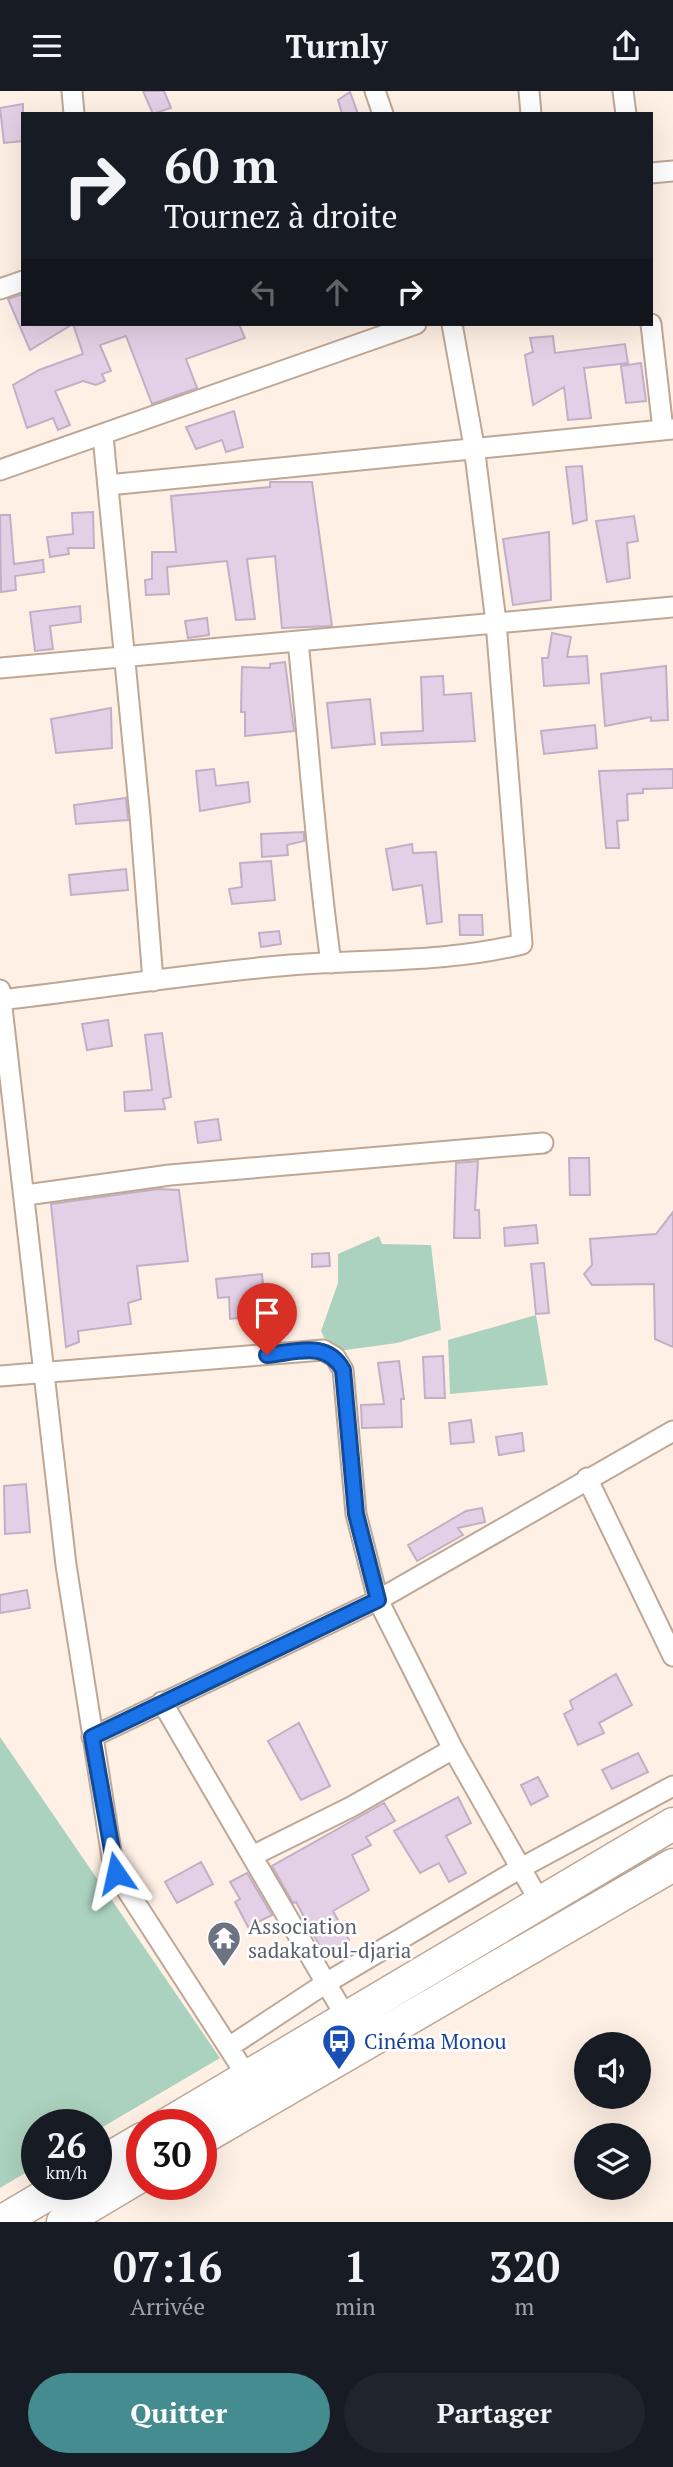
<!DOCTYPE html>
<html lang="fr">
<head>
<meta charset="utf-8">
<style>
	body { margin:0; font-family:"PT Serif",serif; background:#20242c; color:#f1f3f6; height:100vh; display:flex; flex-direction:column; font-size:26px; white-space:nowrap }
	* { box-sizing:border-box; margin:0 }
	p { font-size:23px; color:#9ea1a6 }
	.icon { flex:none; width:38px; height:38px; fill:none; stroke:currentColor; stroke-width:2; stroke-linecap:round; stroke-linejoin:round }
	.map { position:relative; height:2131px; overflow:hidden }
	.side { display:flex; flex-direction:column; background:#171b24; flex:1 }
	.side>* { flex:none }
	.banner { position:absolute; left:21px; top:21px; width:632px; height:214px; border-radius:0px; box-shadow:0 7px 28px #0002; background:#171b24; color:#f1f3f6; overflow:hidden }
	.tools { position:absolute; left:574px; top:1941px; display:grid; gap:14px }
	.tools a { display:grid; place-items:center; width:77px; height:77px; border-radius:50%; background:#171b24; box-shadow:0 7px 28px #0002; font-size:35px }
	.speed { position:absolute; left:21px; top:2018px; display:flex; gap:14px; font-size:35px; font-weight:700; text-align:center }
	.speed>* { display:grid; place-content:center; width:91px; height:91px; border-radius:50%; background:#171b24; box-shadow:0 7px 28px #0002; line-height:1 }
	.speed small { font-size:18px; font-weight:400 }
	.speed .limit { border:10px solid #d22; background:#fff; color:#111 }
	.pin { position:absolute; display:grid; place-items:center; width:60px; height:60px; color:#fff; margin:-72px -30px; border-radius:50% 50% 50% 0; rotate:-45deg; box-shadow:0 0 7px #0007 }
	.pin .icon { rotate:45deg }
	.me { position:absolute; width:77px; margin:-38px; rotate:349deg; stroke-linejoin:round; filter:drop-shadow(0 0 5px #0008) }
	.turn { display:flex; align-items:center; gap:24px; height:147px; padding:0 28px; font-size:32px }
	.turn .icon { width:91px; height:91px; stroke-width:2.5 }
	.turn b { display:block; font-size:49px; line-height:60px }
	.lanes { display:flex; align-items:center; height:66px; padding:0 28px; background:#0003; justify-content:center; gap:35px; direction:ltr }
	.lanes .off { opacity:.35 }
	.eta { display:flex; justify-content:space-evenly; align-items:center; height:119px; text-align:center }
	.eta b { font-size:42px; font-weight:800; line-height:49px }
	.cta { display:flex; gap:14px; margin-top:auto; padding:14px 28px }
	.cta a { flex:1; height:80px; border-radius:42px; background:#448c90; color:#fff; font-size:28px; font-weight:800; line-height:80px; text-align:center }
	.cta a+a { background:#20242c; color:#f1f3f6 }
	header { display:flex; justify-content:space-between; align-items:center; height:91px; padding:0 28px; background:#171b24; font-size:32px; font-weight:800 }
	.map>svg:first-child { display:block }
	.green { fill:#abd2be }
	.building { fill:#e4d0e6; stroke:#c3afc5; stroke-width:2 }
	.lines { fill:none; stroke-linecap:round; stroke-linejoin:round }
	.minor-casing { stroke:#bea795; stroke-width:23 }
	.trunk-casing { stroke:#bea795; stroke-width:35 }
	.minor { stroke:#fff; stroke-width:19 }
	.trunk { stroke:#fff; stroke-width:32 }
	.route-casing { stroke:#114b97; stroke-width:18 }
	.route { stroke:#1a73e8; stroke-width:12 }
	.labels { text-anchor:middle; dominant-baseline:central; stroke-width:5; stroke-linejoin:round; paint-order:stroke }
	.worship-label { font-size:21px; fill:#5b616d; stroke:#fff; text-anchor:start }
	.transit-label { font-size:21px; fill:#164399; stroke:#fff; text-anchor:start }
</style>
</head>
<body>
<header><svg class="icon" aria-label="menu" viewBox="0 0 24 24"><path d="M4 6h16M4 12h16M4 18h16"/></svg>Turnly<svg class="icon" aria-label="share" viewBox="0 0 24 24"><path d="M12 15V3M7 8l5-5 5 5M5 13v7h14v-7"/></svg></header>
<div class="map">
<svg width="673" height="2131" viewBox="0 0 673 2131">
	<rect width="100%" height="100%" fill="#fff0e5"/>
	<path class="green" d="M 379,1145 L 382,1153 L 431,1154 L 441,1239 L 397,1252 L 331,1261 L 321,1240 L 338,1192 L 338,1163 Z
		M 536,1224 L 548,1294 L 450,1303 L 448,1249 Z
		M 0,1646 L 220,1967 L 96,2040 L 96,2034 L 37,2034 L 37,2075 L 0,2097 Z"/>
	<path class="building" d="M 143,0 L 164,0 L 171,17 L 153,23 Z
		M 350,1 L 358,23 L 342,23 L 338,9 Z
		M 23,13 L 23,50 L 4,52 L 0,17 Z
		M 23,203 L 23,233 L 239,233 L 245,247 L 186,268 L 197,297 L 152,313 L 126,245 L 100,254 L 111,280 L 102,283 L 105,290 L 96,294 L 83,290 L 55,300 L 70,334 L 58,339 L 53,327 L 27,337 L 13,294 L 39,279 L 83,263 L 73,233 L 30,259 L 8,208 Z
		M 553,245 L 555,262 L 625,253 L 628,272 L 584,277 L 591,327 L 568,329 L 564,296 L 533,314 L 525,264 L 533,261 L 530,247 Z
		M 641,272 L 646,310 L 626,312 L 621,275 Z
		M 234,320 L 243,356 L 226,361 L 222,349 L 196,358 L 186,336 Z
		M 582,375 L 587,429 L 573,433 L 566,376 Z
		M 270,391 L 312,391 L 332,535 L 282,537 L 275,465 L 247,468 L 255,528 L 236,529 L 227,470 L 167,476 L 169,503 L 146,504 L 145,489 L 152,488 L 152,461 L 176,461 L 171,405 L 270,396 Z
		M 93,421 L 94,457 L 68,457 L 69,463 L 50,466 L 47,446 L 73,443 L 72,422 Z
		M 0,424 L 10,424 L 14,473 L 43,469 L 44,481 L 15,485 L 16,499 L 1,501 Z
		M 634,425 L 638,450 L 627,452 L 630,487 L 607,491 L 596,430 Z
		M 549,441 L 551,509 L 513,514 L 503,448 Z
		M 80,515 L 81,531 L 50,535 L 53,558 L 35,560 L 30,521 Z
		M 207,527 L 209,544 L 188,547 L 185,530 Z
		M 552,542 L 571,546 L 567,566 L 587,565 L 589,592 L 544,595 L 542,567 L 548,567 Z
		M 285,571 L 294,640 L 245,645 L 245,621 L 241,621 L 242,576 L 270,577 L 270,573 Z
		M 666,575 L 668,629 L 651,630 L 651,626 L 605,635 L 601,583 Z
		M 443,585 L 444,604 L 471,602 L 475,650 L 382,654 L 381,642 L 423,640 L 421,586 Z
		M 370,608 L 375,653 L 332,657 L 327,612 Z
		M 111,617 L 112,657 L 56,662 L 51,628 Z
		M 595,634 L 597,657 L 544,663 L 541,640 Z
		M 214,678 L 216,695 L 248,691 L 250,711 L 200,720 L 196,680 Z
		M 673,678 L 673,697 L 643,698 L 643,702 L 627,703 L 628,729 L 617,730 L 619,757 L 606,757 L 599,680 Z
		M 126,707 L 128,729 L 76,733 L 74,714 Z
		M 304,741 L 304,750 L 287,754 L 288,764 L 262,766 L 261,743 Z
		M 412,753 L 413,762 L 436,761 L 442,831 L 427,833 L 422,794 L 393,799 L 386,758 Z
		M 271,770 L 275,809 L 232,813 L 229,798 L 242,796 L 240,772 Z
		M 126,778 L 128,799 L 71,804 L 69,784 Z
		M 459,824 L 482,824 L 483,844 L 460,844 Z
		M 279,840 L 281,853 L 261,856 L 259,842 Z
		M 108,929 L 112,955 L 87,959 L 82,933 Z
		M 162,942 L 171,1006 L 163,1008 L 165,1018 L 125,1020 L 124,1001 L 152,999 L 145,944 Z
		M 218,1028 L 221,1049 L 198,1052 L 195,1031 Z
		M 569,1067 L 589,1067 L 590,1104 L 570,1104 Z
		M 478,1070 L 475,1119 L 479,1119 L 480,1147 L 454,1147 L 456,1072 Z
		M 158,1098 L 179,1099 L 188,1170 L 137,1175 L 141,1208 L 128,1212 L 131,1233 L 78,1240 L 79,1251 L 66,1256 L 51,1113 Z
		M 673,1121 L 673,1256 L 655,1248 L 654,1193 L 592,1194 L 584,1183 L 592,1174 L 590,1148 L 656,1143 Z
		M 536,1134 L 538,1152 L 505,1155 L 504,1137 Z
		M 329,1162 L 330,1175 L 312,1176 L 312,1163 Z
		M 544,1172 L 549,1222 L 536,1223 L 531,1173 Z
		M 262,1183 L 266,1224 L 230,1228 L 229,1206 L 218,1207 L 216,1188 Z
		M 443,1265 L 445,1307 L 425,1307 L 423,1266 Z
		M 399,1270 L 404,1308 L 401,1308 L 402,1336 L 362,1337 L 361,1314 L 384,1313 L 378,1272 Z
		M 471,1329 L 474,1351 L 451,1353 L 449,1332 Z
		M 522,1342 L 524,1360 L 499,1364 L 496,1346 Z
		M 26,1393 L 30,1441 L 5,1443 L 4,1395 Z
		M 482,1417 L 485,1431 L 458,1437 L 463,1444 L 417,1470 L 408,1454 L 466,1420 Z
		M 27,1499 L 30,1517 L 0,1522 L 0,1504 Z
		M 616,1583 L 632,1614 L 599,1632 L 604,1642 L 578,1654 L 564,1623 L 573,1618 L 570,1610 Z
		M 299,1632 L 330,1695 L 301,1709 L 268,1650 Z
		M 638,1662 L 648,1681 L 612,1698 L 602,1679 Z
		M 538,1686 L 548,1705 L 531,1714 L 521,1694 Z
		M 458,1706 L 471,1732 L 446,1745 L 466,1782 L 449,1791 L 439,1772 L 420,1782 L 394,1740 Z
		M 384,1712 L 395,1730 L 366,1746 L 371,1754 L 352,1764 L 369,1799 L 333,1820 L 349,1849 L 324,1863 L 296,1811 L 293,1812 L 272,1775 Z
		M 201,1771 L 213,1793 L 177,1812 L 165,1791 Z
		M 247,1782 L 272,1824 L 248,1836 L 235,1811 L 240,1808 L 230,1791 Z"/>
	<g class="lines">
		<g class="minor-casing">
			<path id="minor" d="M 72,0 L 74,23
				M 375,0 L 383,23
				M 529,0 L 531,23
				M 623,0 L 626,23
				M 651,82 L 673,80
				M 0,198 L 23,190
				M 651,233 L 663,339
				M 103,345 L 140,725 L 153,890
				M 0,379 L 416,233
				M 108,394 L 673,338
				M 298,550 C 309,657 316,765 331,872
				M 0,577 L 673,516
				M 0,899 L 66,1474 L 113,1773 L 116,1782 L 247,1985
				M 0,909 C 96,898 193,882 290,874 C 367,868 446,872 522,853 L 496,531 L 474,355 L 452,233
				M 26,1104 L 170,1084 L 543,1052
				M 0,1285 L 323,1259 L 335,1266 L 343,1279 L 356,1423 L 378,1509 L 453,1658 L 540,1811
				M 587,1387 L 673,1565
				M 162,1611 L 326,1892 L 229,1956
				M 92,1646 L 378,1509 L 673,1340
				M 252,1765 L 351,1716 L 453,1658
				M 346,1926 L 326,1892 L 519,1778 L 673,1695"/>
		</g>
		<g class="trunk-casing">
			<path id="trunk" d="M 166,2034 L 673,1733
				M 201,2048 L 673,1774
				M 96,2075 L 142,2048
				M 1,2131 L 65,2093
				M 63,2131 L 142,2084"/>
		</g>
		<use href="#minor" class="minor"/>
		<use href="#trunk" class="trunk"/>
	</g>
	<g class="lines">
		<g class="route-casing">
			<path id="route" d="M 116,1782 L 92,1646 L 378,1509 L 356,1423 L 343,1279 C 327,1249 297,1261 267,1264"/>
		</g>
		<use href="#route" class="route"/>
	</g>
	<defs>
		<g id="temple-pin" transform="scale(1.75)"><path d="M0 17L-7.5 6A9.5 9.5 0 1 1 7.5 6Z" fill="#6b7280" stroke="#fff"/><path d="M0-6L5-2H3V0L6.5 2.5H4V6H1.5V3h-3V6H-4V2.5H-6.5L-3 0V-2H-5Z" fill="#fff"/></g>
		<g id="bus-pin" transform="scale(1.75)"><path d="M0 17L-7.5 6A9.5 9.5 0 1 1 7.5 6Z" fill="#1a4fb4" stroke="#fff"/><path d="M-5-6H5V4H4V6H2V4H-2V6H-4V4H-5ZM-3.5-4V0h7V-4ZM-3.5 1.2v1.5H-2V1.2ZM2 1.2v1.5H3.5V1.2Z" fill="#fff"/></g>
	</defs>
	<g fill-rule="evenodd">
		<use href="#temple-pin" x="224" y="1847"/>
		<use href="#bus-pin" x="339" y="1950"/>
	</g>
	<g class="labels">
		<g class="worship-label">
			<text x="248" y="1835">Association<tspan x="248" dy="24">sadakatoul-djaria</tspan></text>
		</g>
		<g class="transit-label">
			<text x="364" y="1950">Cinéma Monou</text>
		</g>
	</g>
</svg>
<div class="tools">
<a><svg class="icon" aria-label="sound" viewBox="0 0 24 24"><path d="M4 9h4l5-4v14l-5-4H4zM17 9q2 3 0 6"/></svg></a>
<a><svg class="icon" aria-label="layers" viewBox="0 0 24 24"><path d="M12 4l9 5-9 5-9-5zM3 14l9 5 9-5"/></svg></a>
</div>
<div class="speed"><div>26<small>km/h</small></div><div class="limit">30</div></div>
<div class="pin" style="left:267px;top:1264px;background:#d93025"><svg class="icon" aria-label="arrive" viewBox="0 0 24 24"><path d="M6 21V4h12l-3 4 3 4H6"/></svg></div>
<svg class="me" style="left:116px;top:1782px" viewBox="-20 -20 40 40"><path d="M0-17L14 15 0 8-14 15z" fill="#1a73e8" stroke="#fff" stroke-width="4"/></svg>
<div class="banner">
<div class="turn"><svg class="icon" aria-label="right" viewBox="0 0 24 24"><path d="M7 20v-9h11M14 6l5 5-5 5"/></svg><div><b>60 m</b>Tournez à droite</div></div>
<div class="lanes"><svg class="icon off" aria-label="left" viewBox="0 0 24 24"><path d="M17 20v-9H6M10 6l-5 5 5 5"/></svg><svg class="icon off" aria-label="ahead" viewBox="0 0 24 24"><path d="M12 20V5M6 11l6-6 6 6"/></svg><svg class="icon" aria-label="right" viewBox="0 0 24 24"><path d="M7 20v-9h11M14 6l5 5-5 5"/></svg></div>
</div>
</div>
<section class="side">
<div class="eta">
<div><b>07:16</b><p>Arrivée</p></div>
<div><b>1</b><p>min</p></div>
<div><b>320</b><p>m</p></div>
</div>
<div class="cta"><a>Quitter</a><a>Partager</a></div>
</section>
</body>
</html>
